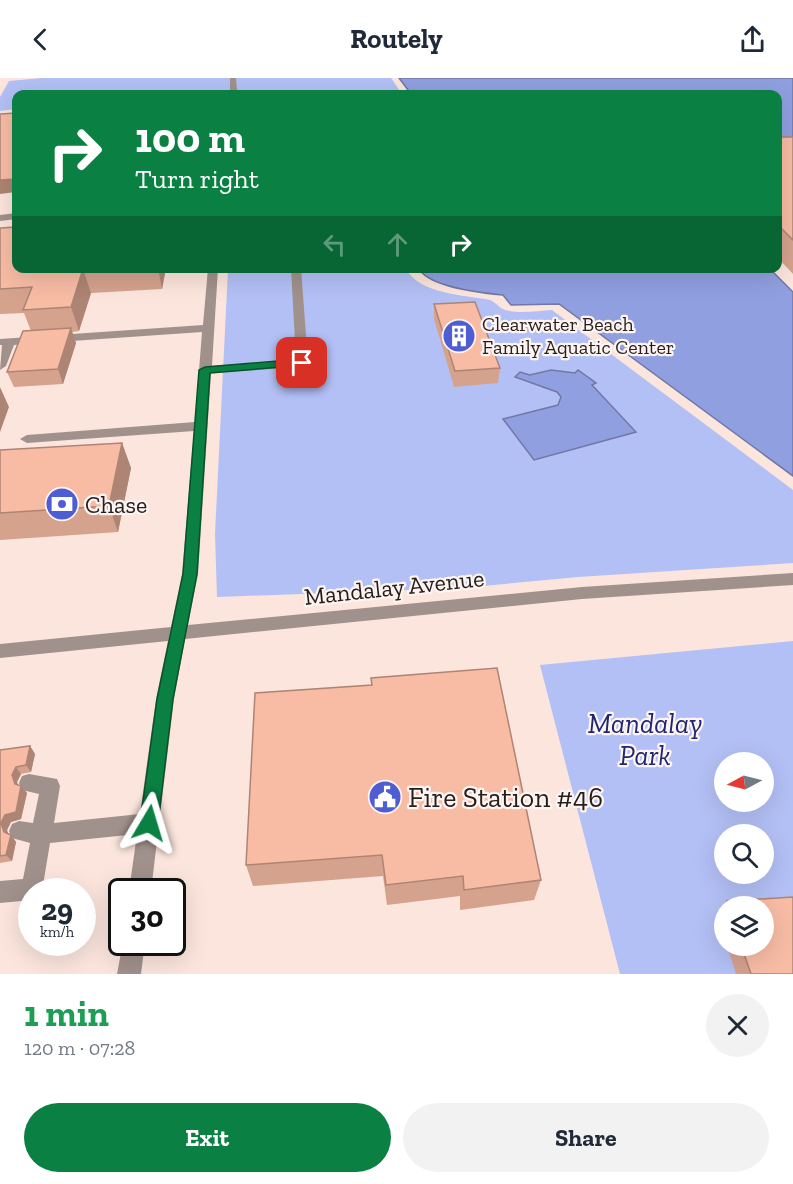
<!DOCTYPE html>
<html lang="en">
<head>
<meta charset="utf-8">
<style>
	body { margin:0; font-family:"Zilla Slab",serif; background:#f2f2f3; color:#1f2937; height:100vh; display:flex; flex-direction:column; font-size:22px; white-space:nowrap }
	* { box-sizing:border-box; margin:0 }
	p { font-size:20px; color:#747a83 }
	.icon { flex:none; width:33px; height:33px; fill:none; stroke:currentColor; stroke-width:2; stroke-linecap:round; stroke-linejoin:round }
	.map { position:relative; height:896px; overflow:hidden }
	.side { display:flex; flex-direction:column; background:#fff; flex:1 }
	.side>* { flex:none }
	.banner { position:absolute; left:12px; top:12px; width:770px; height:183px; border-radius:12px; box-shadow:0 6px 24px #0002; background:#0b8043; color:#fff; overflow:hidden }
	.needle { width:39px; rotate:263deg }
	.fabs { position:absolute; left:714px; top:674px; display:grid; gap:12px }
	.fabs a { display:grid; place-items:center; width:60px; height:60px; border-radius:50%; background:#fff; box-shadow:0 6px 24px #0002; font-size:30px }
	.speed { position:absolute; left:18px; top:800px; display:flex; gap:12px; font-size:30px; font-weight:700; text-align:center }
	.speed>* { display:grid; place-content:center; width:78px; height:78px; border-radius:50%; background:#fff; box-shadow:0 6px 24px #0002; line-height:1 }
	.speed small { font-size:15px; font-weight:400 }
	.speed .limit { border:3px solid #111; border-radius:9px; background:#fff; color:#111 }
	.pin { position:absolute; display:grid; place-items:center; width:51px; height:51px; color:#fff; margin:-26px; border-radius:12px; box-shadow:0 3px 9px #0006 }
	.me { position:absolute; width:66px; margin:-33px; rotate:7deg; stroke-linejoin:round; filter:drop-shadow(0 0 4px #0008) }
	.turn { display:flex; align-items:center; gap:21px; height:126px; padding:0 24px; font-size:27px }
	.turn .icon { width:78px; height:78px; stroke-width:2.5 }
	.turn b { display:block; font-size:42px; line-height:51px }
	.lanes { display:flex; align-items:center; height:57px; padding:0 24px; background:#0003; justify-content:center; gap:30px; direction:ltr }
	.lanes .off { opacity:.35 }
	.round { display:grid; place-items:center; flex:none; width:63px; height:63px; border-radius:32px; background:#f2f2f3 }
	.summary { display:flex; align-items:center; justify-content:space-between; height:102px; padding:0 24px }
	h1 { font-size:36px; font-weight:700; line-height:45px; color:#1e9e55 }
	.cta { display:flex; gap:12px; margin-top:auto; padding:12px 24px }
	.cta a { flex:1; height:69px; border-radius:36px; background:#0b8043; color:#fff; font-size:24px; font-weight:700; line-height:69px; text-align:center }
	.cta a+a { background:#f2f2f3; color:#1f2937 }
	header { display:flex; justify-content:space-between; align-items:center; height:78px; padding:0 24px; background:#fff; font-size:27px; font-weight:700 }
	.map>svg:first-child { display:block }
	.green { fill:#b3c0f5; fill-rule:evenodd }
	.water { fill:#909fe0; stroke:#7178a4; stroke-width:1.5 }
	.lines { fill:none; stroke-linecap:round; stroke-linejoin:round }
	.minor { fill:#a1918c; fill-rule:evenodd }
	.wall { fill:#d5a28e }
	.shaded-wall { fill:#ae8474 }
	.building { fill:#f8bca5; stroke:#ae8474; stroke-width:1.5 }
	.route { fill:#0b8043; stroke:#07532c; stroke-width:1.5 }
	.labels { text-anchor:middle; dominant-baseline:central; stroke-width:4.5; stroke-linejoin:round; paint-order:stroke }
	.far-poi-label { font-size:20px; fill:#291d18; stroke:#fdf5f3; text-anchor:start }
	.poi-label { font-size:24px; fill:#291d18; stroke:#fdf5f3; text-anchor:start }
	.street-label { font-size:24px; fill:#291d18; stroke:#fdf5f3 }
	.near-park-label { font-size:28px; font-style:italic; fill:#202670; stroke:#fdf5f3 }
	.near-poi-label { font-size:28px; fill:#291d18; stroke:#fdf5f3; text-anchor:start }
</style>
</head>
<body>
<header><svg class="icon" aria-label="back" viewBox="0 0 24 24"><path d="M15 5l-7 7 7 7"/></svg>Routely<svg class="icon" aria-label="share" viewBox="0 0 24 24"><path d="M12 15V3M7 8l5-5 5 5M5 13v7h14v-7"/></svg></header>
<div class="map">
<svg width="793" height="896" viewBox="0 0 793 896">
	<rect width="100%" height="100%" fill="#fbe5dd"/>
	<path class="green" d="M 42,0 L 391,0 L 402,16 L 226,16 L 225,12 L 177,16 L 16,16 L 16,31 L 0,33 L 0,19 L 9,3 Z
		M 228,191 L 406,191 C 420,216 464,217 490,222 C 496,224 499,230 505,232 C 519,236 538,233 552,232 L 793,412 L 793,485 L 578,499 L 461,510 L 217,519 L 215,456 Z
		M 793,563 L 793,896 L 620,896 L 540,587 ZM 724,684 L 764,684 L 764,723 L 724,723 ZM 724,756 L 764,756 L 764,795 L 724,795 ZM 724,828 L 764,828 L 764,867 L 724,867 Z"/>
	<path class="water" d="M 399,0 L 793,0 L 793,65 L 777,66 L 777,16 L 411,16 Z
		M 419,191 L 770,191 L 793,214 L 793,398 L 559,226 L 511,227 L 503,217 C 482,215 430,209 419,191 Z
		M 551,292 L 575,295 L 578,292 L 596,305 L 592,307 L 636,354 L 534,382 L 503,341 L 558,327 L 561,319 L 557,314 L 515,299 L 520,294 L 530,297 Z"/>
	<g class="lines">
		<path class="minor" d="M 230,0 L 236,0 L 237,13 L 232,16 L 225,16 L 230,12 Z
			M 16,135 L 16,141 L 0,143 L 0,137 Z
			M 208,190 L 218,190 L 212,288 L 296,282 L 291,190 L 301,190 L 308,285 L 302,289 L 211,295 L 198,496 L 188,547 L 582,509 L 793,495 L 793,507 L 582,521 L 185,561 L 174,621 L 151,813 L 129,813 L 137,756 L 50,765 L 42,813 L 32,813 L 32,822 L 0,825 L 0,803 L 23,801 L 30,765 L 12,760 L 9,753 L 12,746 L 19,743 L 33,745 L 39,716 L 22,712 L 19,705 L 22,698 L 29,696 L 57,701 L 60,708 L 54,745 L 140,736 L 156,621 L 168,563 L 0,580 L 0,566 L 171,549 L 182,496 L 194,353 L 27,365 L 20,361 L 27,357 L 195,344 L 202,254 L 14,267 L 6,288 L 0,292 L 2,267 L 0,267 L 0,261 L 203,247 Z
			M 123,864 L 145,864 L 141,896 L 117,896 Z"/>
	</g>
	<path class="wall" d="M 777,59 L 793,59 L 793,196 L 777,179 Z
		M 0,150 L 16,190 L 166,190 L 162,211 L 91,215 L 79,253 L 72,254 L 76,265 L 63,306 L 14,309 L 7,294 L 31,253 L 24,235 L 0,236 Z
		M 434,226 L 500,290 L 498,305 L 454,309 L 434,241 Z
		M 122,365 L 131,390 L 118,454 L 0,462 L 0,372 Z
		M 371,600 L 541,802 L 534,822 L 460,832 L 460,818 L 387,827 L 383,798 L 253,808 L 246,787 L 371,607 Z
		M 30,668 L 35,676 L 31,694 L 21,696 L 17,704 L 18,707 L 21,708 L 27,715 L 21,741 L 11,744 L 7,752 L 8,756 L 11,757 L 16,764 L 12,783 L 0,785 L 0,672 Z
		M 793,819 L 793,896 L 736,896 L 727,867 L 764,867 L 764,828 L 724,828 L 724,858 L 717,834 L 727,823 Z"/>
	<path class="shaded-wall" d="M 16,101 L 16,114 L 0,116 L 0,102 Z
		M 158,190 L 166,190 L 162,211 Z
		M 83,191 L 91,215 L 79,253 L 71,229 Z
		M 71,250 L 76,265 L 63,306 L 58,291 Z
		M 0,309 L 9,329 L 0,354 Z
		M 122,365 L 131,390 L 118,454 L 109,428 Z
		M 30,668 L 35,676 L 31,694 L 26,687 Z
		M 16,689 L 21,696 L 17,704 L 20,713 L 15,706 L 12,697 Z
		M 21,708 L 27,715 L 21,741 L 11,744 L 7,752 L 10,761 L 11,757 L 16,764 L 12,783 L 6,777 L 4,754 L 1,745 Z"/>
	<path class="building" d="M 16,35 L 16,101 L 0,102 L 0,36 Z
		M 777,59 L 793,59 L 793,162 L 777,146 Z
		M 16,149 L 16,190 L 97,190 L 83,191 L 71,229 L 23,232 L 32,209 L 0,211 L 0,150 Z
		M 475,224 L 500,290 L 455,293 L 434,226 Z
		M 71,250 L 58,291 L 7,294 L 23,253 Z
		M 122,365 L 109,428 L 0,435 L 0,372 Z
		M 497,590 L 541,802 L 464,812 L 463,798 L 386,807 L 382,777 L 246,787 L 255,615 L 372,607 L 371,600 Z
		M 30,668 L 26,687 L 16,689 L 12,697 L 15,706 L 21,708 L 16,734 L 5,737 L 1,745 L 4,754 L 11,757 L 6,777 L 0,778 L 0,672 Z
		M 793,819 L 793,896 L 751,896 L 741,867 L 764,867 L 764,828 L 729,828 L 727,823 Z"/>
	<path class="route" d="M 302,281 L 307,285 L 306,287 L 210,295 L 197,496 L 173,621 L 158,745 L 156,752 L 149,754 L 142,752 L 140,745 L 157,621 L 183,496 L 199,292 L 205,289 Z"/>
	<defs>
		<g id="building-disc" transform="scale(1.725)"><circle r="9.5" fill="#4f5dd2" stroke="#fdf5f3"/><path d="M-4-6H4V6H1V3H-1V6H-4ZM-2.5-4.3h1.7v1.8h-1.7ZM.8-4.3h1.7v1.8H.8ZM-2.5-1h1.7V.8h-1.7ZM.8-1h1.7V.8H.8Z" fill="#fff"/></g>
		<g id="bank-disc" transform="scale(1.725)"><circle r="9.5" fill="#4f5dd2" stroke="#fdf5f3"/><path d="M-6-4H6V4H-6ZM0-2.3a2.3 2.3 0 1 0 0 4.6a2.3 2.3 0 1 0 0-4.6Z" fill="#fff"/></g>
		<g id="civic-disc" transform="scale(1.725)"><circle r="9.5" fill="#4f5dd2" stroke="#fdf5f3"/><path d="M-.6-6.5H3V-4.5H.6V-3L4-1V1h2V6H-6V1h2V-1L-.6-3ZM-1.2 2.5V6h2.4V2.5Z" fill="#fff"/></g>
	</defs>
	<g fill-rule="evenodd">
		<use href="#building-disc" x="459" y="258"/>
		<use href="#bank-disc" x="62" y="426"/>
		<use href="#civic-disc" x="385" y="719"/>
	</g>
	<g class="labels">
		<g class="far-poi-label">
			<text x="482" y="246">Clearwater Beach<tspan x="482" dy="23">Family Aquatic Center</tspan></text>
		</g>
		<g class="poi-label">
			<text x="85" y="426">Chase</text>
		</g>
		<g class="street-label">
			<text transform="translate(394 509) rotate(-6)">Mandalay Avenue</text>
		</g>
		<g class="near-park-label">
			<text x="645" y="645">Mandalay<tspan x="645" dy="32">Park</tspan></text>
		</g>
		<g class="near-poi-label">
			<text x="408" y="719">Fire Station #46</text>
		</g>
	</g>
</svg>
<div class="fabs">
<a><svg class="needle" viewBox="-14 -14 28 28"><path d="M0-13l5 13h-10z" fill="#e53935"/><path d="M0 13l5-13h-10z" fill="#747a83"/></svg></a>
<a><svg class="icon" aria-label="search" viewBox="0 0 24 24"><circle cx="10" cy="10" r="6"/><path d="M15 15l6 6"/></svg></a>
<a><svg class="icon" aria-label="layers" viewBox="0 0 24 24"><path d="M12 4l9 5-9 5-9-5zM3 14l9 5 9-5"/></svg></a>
</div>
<div class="speed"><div>29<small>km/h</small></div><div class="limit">30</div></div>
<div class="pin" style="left:302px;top:285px;background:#d93025"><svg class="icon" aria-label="arrive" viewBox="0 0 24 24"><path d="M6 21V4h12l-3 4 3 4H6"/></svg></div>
<svg class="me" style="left:149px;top:745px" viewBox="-20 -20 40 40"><path d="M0-17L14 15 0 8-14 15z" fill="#0b8043" stroke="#fff" stroke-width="4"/></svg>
<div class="banner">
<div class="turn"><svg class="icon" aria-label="right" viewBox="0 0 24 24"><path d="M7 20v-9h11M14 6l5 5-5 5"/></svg><div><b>100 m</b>Turn right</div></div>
<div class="lanes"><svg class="icon off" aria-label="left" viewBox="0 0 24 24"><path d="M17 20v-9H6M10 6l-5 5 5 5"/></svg><svg class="icon off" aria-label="ahead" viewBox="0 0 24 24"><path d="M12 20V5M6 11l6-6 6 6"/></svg><svg class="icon" aria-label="right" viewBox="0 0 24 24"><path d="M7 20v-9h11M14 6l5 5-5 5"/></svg></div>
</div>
</div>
<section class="side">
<div class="summary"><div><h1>1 min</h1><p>120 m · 07:28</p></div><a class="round"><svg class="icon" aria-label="close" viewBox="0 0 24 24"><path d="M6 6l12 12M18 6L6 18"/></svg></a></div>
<div class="cta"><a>Exit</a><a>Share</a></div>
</section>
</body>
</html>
